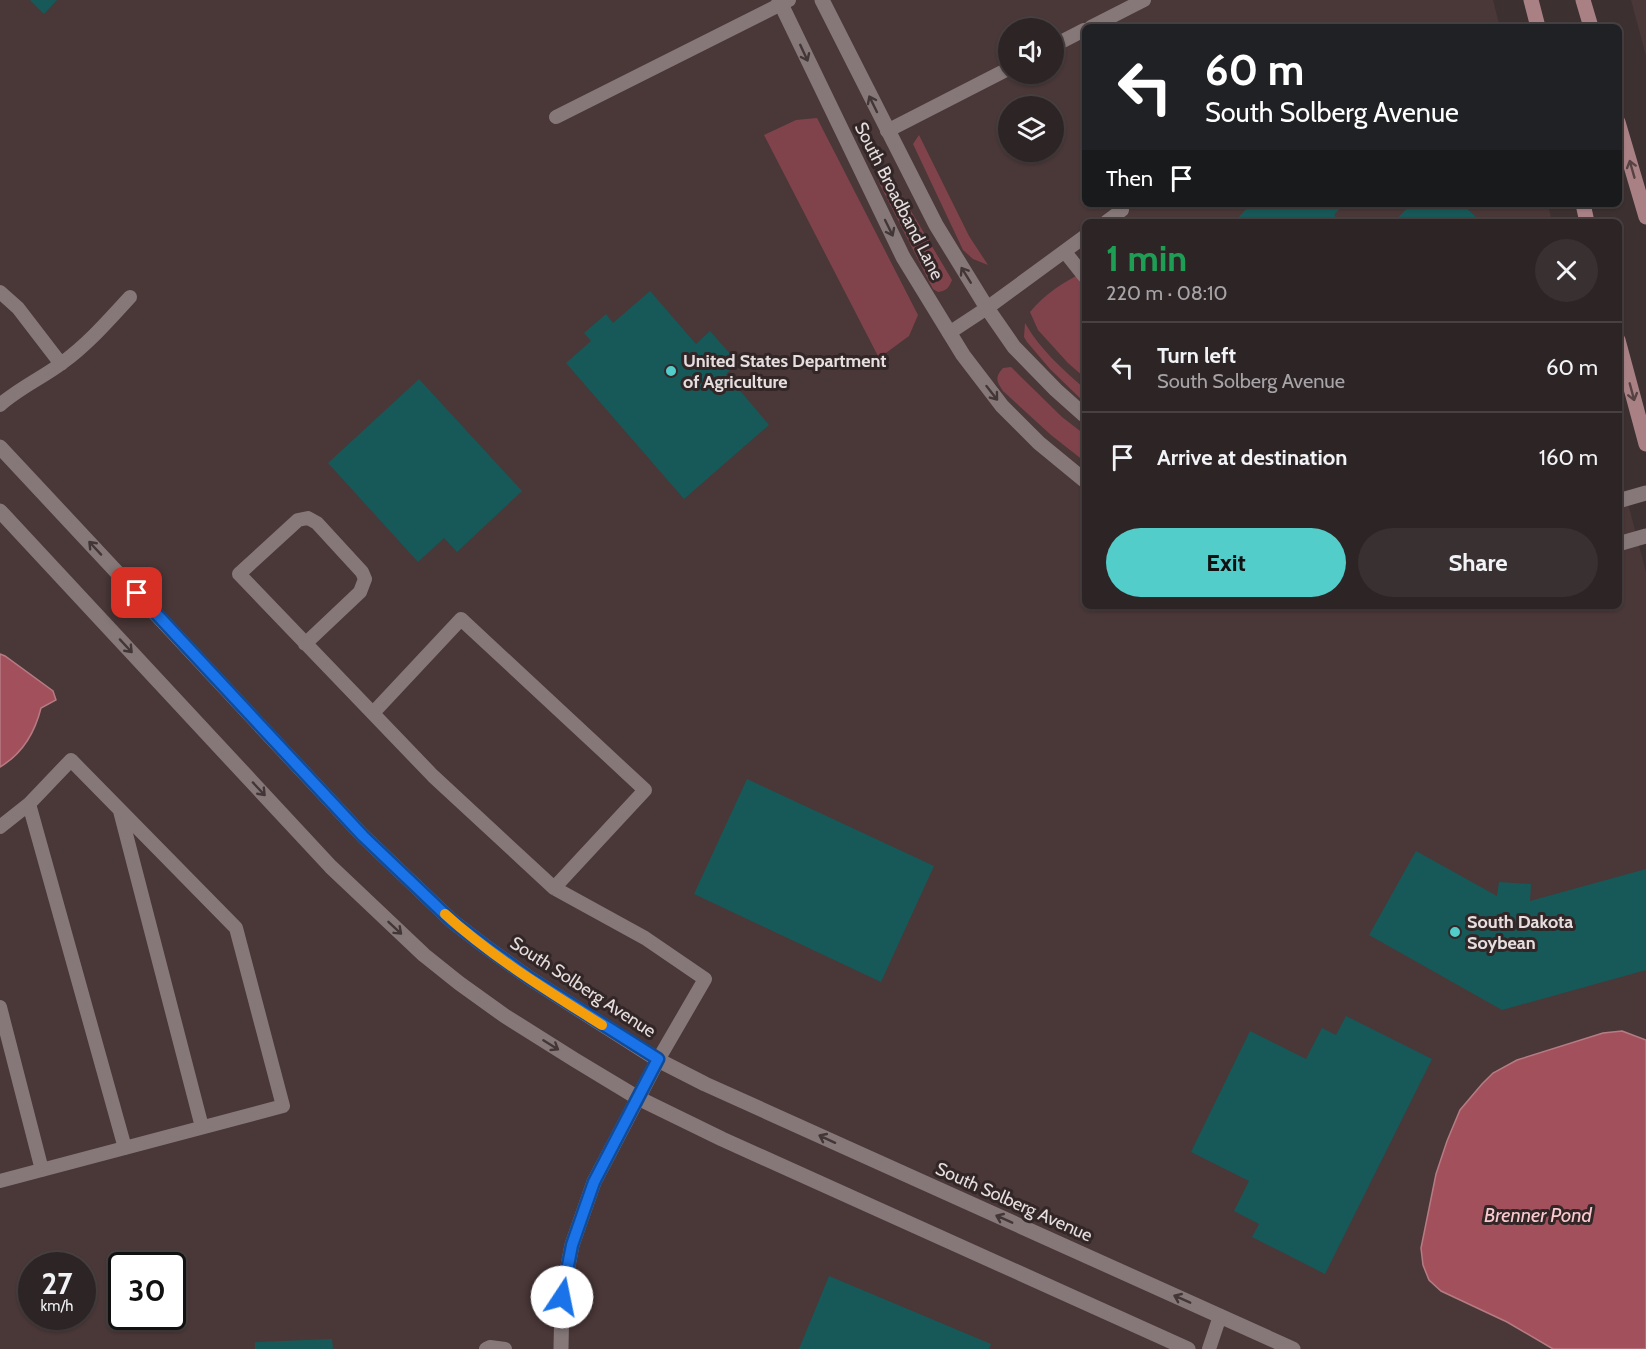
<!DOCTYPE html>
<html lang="en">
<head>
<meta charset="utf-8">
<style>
	body { margin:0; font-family:Cabin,sans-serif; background:#393032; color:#f1f3f6; height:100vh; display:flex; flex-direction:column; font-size:22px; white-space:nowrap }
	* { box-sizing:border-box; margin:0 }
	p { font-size:20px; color:#a7a4a7 }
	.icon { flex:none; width:33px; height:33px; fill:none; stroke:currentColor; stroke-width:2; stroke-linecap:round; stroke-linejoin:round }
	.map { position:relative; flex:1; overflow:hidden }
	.side { position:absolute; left:1082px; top:219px; width:540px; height:390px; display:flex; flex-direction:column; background:#2d2425; border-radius:9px; box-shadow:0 2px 4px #0004,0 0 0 2px #484142 }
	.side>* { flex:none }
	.guide { position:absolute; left:1082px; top:24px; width:540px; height:183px; border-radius:9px; box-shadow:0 2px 4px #0004,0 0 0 2px #484142; background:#202124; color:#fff; overflow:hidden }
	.buttons { position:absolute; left:998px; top:18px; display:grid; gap:12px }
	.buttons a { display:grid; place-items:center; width:66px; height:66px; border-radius:50%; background:#2d2425; box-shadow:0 2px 4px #0004,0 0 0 2px #484142; font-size:30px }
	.speed { position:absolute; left:18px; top:1252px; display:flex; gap:12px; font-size:30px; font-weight:700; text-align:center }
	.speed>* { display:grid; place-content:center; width:78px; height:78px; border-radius:50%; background:#2d2425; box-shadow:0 2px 4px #0004,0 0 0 2px #484142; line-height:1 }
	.speed small { font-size:15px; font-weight:400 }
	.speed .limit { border:3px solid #111; border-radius:9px; background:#fff; color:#111 }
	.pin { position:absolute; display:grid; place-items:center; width:51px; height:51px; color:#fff; margin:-26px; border-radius:12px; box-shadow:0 3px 9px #0006 }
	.me { position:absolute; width:66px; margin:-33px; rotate:11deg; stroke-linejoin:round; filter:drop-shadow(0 0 4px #0008) }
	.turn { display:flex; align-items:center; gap:21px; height:126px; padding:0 24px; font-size:27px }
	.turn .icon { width:78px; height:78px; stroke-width:2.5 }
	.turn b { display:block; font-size:42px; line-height:51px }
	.then { display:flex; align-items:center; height:57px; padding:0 24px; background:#0003; gap:12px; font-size:22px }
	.round { display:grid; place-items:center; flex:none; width:63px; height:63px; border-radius:32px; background:#393032 }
	.overview { display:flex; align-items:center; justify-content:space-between; height:102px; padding:0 24px }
	h1 { font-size:36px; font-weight:700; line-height:45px; color:#1e9e55 }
	.action { display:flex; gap:12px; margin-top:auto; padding:12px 24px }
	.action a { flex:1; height:69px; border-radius:36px; background:#53cdca; color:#111; font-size:24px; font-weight:700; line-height:69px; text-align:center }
	.action a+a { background:#393032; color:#f1f3f6 }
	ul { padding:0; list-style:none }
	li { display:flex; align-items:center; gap:18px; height:90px; padding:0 24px; border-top:2px solid #484142 }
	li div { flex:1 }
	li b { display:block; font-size:22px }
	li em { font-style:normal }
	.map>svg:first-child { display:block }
	.built { fill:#4a3738; fill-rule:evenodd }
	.green { fill:#80434b }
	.water { fill:#a2515c; stroke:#b67b83; stroke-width:1.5 }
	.building { fill:#175958 }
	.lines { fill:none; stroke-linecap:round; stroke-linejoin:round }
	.service { stroke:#867879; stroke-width:14 }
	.minor { stroke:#867879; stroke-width:15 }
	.tertiary { stroke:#867879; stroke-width:15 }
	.secondary { stroke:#a98185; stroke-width:15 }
	.oneway { stroke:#433637 }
	.oneway2 { stroke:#564143 }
	.route-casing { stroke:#114b97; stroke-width:15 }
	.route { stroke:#1a73e8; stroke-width:10 }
	.slow { stroke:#f59e0b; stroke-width:10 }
	.poi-dot { fill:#53cdca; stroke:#322627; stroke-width:2 }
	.labels { text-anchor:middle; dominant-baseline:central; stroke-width:6; stroke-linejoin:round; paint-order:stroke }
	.street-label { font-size:18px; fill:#e5ddde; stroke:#322627 }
	.poi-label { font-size:18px; font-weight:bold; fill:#e5ddde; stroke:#322627; text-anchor:start }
	.water-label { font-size:20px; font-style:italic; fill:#fbcace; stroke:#322627 }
</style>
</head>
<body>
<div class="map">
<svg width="1646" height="1349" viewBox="0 0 1646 1349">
	<rect width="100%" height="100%" fill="#3c3031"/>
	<path class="built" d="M 0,0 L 1493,0 L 1500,27 L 1084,27 L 1084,204 L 1548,204 L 1552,222 L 1084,222 L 1084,606 L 1618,606 L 1619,469 L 1646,572 L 1646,1349 L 0,1349 ZM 1008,28 L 1053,28 L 1053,74 L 1008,74 ZM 1008,106 L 1053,106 L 1053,152 L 1008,152 ZM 32,1266 L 82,1266 L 82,1317 L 32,1317 ZM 122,1266 L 172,1266 L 172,1317 L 122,1317 Z
		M 1631,0 L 1646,0 L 1646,56 Z"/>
	<path class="green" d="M 817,118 L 918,315 L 909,336 L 879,358 L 764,135 L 796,120 Z
		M 919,135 L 969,236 L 988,265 L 973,259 L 963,250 L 913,144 Z
		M 884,172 L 889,174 L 952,280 C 949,288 946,291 938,292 L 933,289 L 879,183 L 878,176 Z
		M 1084,272 L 1084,377 L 1068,363 L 1038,330 L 1030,312 C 1046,293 1062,283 1084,272 Z
		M 1025,323 C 1039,348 1063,370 1084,388 L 1084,402 L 1050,369 L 1027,342 L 1024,337 Z
		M 1011,367 L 1062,417 L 1084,434 L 1084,461 L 1051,435 L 1003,391 C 996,381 995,377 1003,368 Z"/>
	<path class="water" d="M 0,654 L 5,656 L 53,691 L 56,700 L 41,708 C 35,732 22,754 0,767 Z
		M 1622,1031 L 1646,1040 L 1646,1349 L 1553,1349 L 1507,1322 L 1441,1291 L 1429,1280 L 1423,1265 L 1421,1248 L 1436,1174 L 1447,1141 L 1460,1110 L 1482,1084 L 1493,1073 L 1517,1060 L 1603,1033 Z"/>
	<path class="building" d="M 30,0 L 57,0 L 44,14 Z
		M 1244,204 L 1344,204 L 1334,215 L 1341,222 L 1243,222 L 1238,218 L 1247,208 Z
		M 1411,204 L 1462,204 L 1478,219 L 1475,222 L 1394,222 Z
		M 650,291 L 696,344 L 710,331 L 738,363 L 726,374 L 769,425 L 684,499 L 566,363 L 591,341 L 584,333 L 606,314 L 613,323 Z
		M 419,379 L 522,491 L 457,552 L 444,538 L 418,562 L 328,463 Z
		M 747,779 L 934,866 L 881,982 L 694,894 Z
		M 1416,851 L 1497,896 L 1499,882 L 1531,884 L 1530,901 L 1646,869 L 1646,970 L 1502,1010 L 1369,935 Z
		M 1346,1016 L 1432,1059 L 1325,1274 L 1252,1237 L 1259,1224 L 1234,1211 L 1249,1181 L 1191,1152 L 1250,1031 L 1306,1059 L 1322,1028 L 1336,1035 Z
		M 829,1276 L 991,1344 L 989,1349 L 799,1349 Z
		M 332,1339 L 333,1349 L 255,1349 L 255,1342 Z"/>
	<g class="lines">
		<path class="service" d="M 1091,27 L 1144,0
			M 1053,46 L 1084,30
			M 556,117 L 789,0
			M 887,131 L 1008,69
			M 1106,222 L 1122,210
			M 1065,252 L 1084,276
			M 0,292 L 18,308 L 61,364
			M 949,333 L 987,308 L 1084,237
			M 0,405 C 19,388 42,378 62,363 C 88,344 108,321 130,297
			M 305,644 L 360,592 L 365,579 L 362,572 L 317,523 L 308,518 L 298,520 L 239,574 L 433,776 L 554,888 L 645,938 L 705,979 L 658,1060
			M 373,713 L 461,619 L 645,790 L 554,888
			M 29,804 L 125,1148
			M 120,811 L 202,1127
			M 0,827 L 29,804 L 71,760 L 236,928 L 283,1106 L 0,1181
			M 0,1007 L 42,1170
			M 486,1349 L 490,1347 L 505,1349
			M 1209,1349 L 1220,1316"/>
		<path class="minor" d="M 779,0 L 903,257 L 963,355 L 1002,406 L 1039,443 L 1084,480
			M 822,0 L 936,225 L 987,308 L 1014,347 L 1056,390 L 1084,415
			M 1618,501 L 1646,493
			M 1618,544 L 1646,536
			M 561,1349 L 562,1297 L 572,1245 L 594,1182 L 658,1060"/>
		<path class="tertiary" d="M 0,447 L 363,836 L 452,921 L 486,947 L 531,979 L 658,1060 L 705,1084 L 1293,1349
			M 0,511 L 331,867 L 424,955 L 459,983 L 505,1016 L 575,1060 L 638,1098 L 722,1139 L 1188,1349"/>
		<path class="secondary" d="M 1531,0 L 1538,27
			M 1583,0 L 1591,27
			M 1618,122 L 1646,217
			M 1583,204 L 1587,222
			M 1618,340 L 1646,444"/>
	</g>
	<defs><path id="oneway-shaft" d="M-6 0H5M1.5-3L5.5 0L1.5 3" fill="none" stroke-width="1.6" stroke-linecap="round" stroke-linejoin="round" transform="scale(1.5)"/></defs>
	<g class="oneway">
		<use href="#oneway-shaft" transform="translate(804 53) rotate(65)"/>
		<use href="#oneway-shaft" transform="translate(873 104) rotate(-116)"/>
		<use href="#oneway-shaft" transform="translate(889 228) rotate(64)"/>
		<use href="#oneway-shaft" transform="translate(966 275) rotate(-122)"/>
		<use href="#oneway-shaft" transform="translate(992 393) rotate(52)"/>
		<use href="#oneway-shaft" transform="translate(95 548) rotate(-133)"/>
		<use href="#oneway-shaft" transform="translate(126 646) rotate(47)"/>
		<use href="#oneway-shaft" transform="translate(259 789) rotate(47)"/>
		<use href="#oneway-shaft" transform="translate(395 928) rotate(43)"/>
		<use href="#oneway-shaft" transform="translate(551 1045) rotate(32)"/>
		<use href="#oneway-shaft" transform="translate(827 1139) rotate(-155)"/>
		<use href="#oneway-shaft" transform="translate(1004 1219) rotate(-156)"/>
		<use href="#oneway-shaft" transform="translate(1182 1299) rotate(-156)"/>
	</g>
	<g class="oneway2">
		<use href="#oneway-shaft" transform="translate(1632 169) rotate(-106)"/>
		<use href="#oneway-shaft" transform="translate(1632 392) rotate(75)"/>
	</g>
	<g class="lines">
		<g class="route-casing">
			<path id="route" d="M 137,593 L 363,836 L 452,921 L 486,947 L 531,979 L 658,1059 L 594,1182 L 572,1245 L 562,1297"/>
		</g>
		<use href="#route" class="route"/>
		<path class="slow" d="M 445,914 C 492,957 548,991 602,1025"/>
	</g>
	<g class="poi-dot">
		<circle cx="671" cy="371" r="6"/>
		<circle cx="1455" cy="932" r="6"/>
	</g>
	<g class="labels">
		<g class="street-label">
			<text transform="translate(899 201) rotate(63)">South Broadband Lane</text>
			<text transform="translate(583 987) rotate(33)">South Solberg Avenue</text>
			<text transform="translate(1014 1202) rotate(24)">South Solberg Avenue</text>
		</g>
		<g class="poi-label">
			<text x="683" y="361">United States Department<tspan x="683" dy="21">of Agriculture</tspan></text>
			<text x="1467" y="922">South Dakota<tspan x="1467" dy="21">Soybean</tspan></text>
		</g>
		<g class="water-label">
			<text x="1538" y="1215">Brenner Pond</text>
		</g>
	</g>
</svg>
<div class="buttons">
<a><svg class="icon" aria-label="sound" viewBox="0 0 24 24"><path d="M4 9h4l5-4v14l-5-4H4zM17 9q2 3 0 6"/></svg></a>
<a><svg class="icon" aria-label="layers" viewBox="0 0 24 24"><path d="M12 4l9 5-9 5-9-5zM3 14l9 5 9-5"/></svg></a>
</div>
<div class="speed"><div>27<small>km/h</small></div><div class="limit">30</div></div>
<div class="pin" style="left:137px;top:593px;background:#d93025"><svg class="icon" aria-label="arrive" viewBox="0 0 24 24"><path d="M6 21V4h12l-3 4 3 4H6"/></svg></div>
<svg class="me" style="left:562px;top:1297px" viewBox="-20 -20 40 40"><circle r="19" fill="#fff"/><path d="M0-13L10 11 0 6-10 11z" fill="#1a73e8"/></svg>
<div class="guide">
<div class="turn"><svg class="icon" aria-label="left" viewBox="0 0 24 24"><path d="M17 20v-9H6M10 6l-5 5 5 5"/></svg><div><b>60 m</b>South Solberg Avenue</div></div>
<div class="then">Then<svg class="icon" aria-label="arrive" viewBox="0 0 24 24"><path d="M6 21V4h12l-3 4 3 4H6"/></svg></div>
</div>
<section class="side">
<div class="overview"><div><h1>1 min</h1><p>220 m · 08:10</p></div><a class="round"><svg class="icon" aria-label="close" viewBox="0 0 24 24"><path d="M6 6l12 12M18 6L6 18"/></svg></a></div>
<ul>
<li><svg class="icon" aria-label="left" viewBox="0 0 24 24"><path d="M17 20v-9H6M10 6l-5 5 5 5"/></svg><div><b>Turn left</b><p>South Solberg Avenue</p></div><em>60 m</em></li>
<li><svg class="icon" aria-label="arrive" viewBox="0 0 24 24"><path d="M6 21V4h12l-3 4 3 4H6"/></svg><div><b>Arrive at destination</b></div><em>160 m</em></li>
</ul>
<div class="action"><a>Exit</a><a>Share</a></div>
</section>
</div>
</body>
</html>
